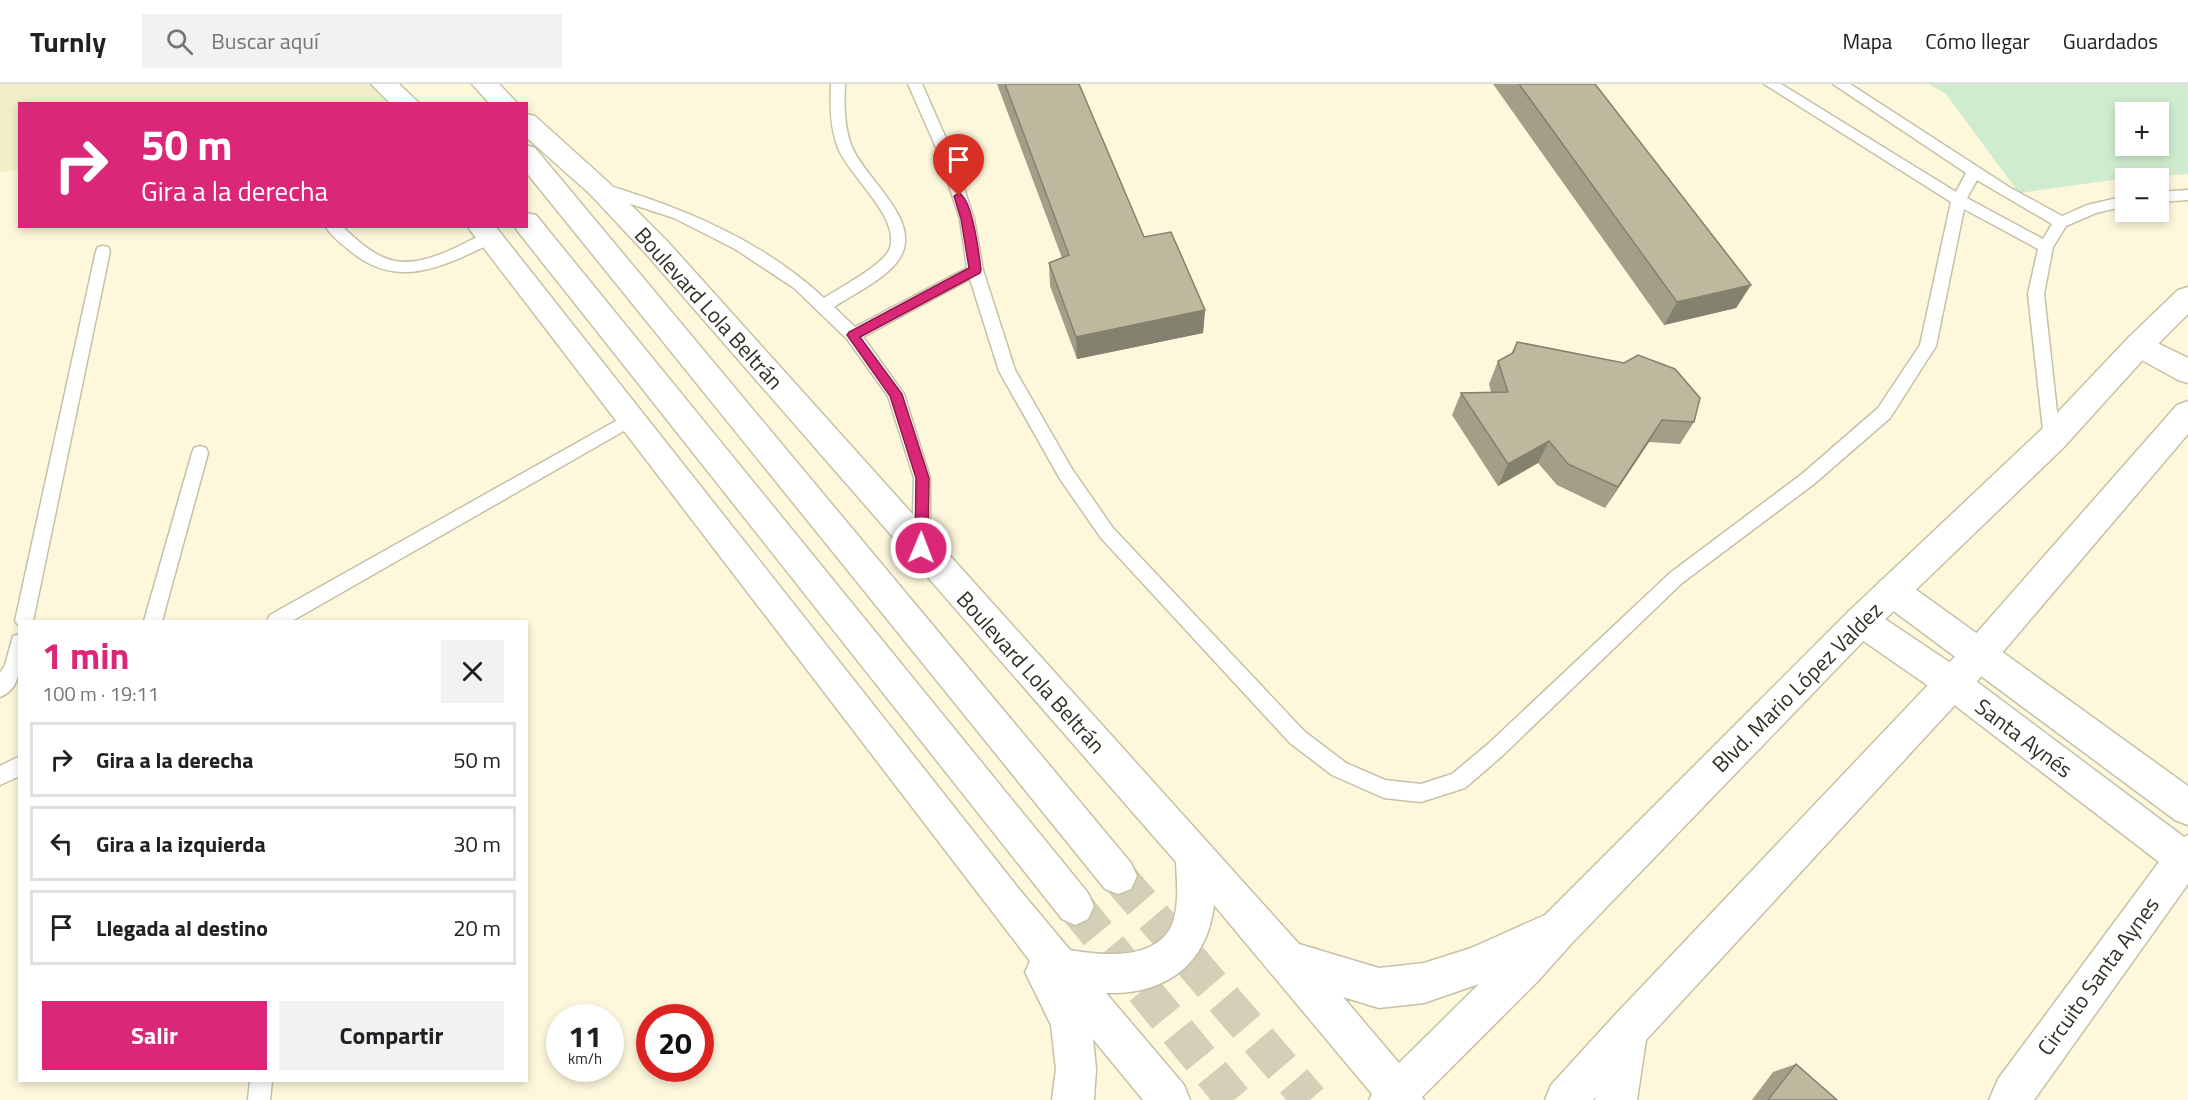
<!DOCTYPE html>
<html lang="es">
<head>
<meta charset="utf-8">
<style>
	body { margin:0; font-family:"Titillium Web",sans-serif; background:#f2f2f2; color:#202124; height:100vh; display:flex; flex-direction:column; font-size:22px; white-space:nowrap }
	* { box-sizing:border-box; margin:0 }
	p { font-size:20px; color:#757577 }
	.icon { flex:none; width:33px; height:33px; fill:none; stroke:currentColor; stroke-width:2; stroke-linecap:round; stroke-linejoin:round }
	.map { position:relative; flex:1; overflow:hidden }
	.panel { position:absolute; left:18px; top:536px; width:510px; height:462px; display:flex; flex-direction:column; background:#fff; border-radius:0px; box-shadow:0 3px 9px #0003 }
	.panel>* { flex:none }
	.banner { position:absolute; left:18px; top:18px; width:510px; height:126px; border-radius:0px; box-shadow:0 3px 9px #0003; background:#db2777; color:#fff; overflow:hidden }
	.fabs { position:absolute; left:2115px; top:18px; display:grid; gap:12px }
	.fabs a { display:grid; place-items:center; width:54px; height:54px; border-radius:0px; background:#fff; box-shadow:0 3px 9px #0003; font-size:30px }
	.speed { position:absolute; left:546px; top:920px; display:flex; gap:12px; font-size:30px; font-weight:700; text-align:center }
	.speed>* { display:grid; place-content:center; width:78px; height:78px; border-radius:50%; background:#fff; box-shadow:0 3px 9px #0003; line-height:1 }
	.speed small { font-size:15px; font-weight:400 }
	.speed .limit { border:9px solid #d22; background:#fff; color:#111 }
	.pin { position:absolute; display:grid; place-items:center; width:51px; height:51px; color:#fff; margin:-62px -26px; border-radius:50% 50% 50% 0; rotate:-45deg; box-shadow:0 0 6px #0007 }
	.pin .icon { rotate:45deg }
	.me { position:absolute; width:66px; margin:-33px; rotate:1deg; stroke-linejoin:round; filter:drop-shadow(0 0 4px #0008) }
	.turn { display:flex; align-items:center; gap:21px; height:126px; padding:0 24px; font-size:27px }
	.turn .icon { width:78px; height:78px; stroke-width:2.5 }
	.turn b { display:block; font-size:42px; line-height:51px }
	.round { display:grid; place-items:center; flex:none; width:63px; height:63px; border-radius:0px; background:#f2f2f2 }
	.headline { display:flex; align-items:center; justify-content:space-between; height:102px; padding:0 24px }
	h1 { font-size:36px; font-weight:700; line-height:45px; color:#db2777 }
	.button { display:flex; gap:12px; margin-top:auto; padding:12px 24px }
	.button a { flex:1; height:69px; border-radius:0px; background:#db2777; color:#fff; font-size:24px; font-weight:700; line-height:69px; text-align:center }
	.button a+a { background:#f2f2f2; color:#202124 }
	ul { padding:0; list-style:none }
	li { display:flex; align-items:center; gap:18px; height:75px; margin:0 12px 9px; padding:0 12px; border:3px solid #e0e0e0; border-radius:0px }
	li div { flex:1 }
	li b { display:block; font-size:22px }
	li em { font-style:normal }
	header { display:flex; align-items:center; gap:36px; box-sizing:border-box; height:84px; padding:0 30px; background:#fff; border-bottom:2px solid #e0e0e0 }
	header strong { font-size:28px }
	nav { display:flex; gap:33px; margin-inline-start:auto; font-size:21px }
	.search { width:420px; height:54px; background:#f2f2f2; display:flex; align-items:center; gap:15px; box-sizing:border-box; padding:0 21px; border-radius:0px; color:#757577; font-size:22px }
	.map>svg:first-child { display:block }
	.built { fill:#f4edca }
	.green { fill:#d0eccf; fill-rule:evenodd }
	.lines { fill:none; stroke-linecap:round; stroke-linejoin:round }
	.secondary-tunnel { stroke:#d4cfb7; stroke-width:36; stroke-dasharray:36 18; stroke-linecap:butt }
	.lane-casing { stroke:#c6c1a6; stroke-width:3 }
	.street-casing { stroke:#c6c1a6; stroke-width:3 }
	.secondary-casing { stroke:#c6c1a6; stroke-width:3 }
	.lane { fill:#fff; fill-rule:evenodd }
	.street { fill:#fff; fill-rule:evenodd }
	.secondary { fill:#fff; fill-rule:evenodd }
	.wall { fill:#a39e88 }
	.shaded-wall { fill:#84816f }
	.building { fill:#bdb89e; stroke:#84816f; stroke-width:1.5 }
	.route { fill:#db2777; stroke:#8e194d; stroke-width:1.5 }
	.labels { text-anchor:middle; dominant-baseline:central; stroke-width:4.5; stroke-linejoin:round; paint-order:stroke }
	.street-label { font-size:22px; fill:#323025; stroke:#fff }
</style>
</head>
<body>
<header>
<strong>Turnly</strong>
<div class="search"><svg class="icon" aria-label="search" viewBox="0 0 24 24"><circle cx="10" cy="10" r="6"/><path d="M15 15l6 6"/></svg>Buscar aquí</div>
<nav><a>Mapa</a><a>Cómo llegar</a><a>Guardados</a></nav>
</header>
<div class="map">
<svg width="2188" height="1016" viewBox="0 0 2188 1016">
	<rect width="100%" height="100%" fill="#fdf7dc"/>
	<path class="built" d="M 0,0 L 373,0 L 389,19 L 20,20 L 19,86 L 0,88 Z"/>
	<path class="green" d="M 1929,0 L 2188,0 L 2188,90 L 2126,94 L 2019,109 L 1946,10 ZM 2126,28 L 2158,28 L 2158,62 L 2126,62 Z"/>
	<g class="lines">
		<path class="secondary-tunnel" d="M 1118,792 L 1310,1016
			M 1075,822 L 1234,1016"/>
		<g class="lane-casing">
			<path id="lane" d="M 831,0 L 845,0 C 844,21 844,43 852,63 C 866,97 927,139 897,178 C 882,197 853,210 834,223 L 855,243 L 967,184 L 960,135 L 938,68 L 908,0 L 922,0 L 952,68 L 974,135 L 983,186 L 1015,286 L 1072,385 L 1113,444 L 1304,647 L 1346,679 L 1385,696 L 1421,700 L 1452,690 L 1488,660 L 1670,489 L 1802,390 L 1878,324 L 1920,261 L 1951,118 L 1764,0 L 1781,0 L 1956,108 L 1966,89 L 1833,0 L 1850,0 L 2009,103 L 2062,132 L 2087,121 L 2126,112 L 2126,122 L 2096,129 L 2066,142 L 2053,163 L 2044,210 L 2060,355 L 2058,360 L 2052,362 L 2046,360 L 2044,355 L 2028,210 L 2038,165 L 1964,125 L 1936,262 L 1890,334 L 1814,400 L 1682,499 L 1502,672 L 1465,704 L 1421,718 L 1384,714 L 1332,691 L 1290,659 L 1101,454 L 1060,395 L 999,287 L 970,195 L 863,253 L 904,310 L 930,394 L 930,463 L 927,468 L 921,470 L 915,468 L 912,463 L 914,394 L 888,312 L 847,255 L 794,204 L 735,165 L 674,134 L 594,108 L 592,104 L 599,99 C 680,122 762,156 824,214 C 839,204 884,181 890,164 C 900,133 849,92 838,64 C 830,44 830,21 831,0 ZM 1977,96 L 2052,140 L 2043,155 L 1967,114 Z
				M 2188,106 L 2188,116 L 2158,118 L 2158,108 Z
				M 325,142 L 342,142 C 382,181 402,188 455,164 C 466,159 477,152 489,149 L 496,154 L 494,158 C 444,182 397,208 348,165 C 340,159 331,151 325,142 Z
				M 103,162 L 108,163 L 110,167 L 33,537 L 20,537 L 20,543 L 15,537 L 96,167 L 98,163 Z
				M 630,329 L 636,330 L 638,335 L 636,340 L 292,537 L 267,537 L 270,531 Z
				M 200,362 L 206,364 L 208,369 L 162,537 L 144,537 L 192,369 L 194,364 Z
				M 20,550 C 20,571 25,604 0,613 L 0,589 L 5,581 L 13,552 Z
				M 20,672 L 20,692 L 0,701 L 0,682 Z
				M 250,996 L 272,996 L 270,1016 L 248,1016 Z"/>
		</g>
		<g class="street-casing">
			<path id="street" d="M 2139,250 L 2188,274 L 2188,299 L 2178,296 L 2129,269 L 2125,261 L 2129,253 Z
				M 1892,493 L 1904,497 L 2188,702 L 2188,741 L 2175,736 L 1880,517 L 1876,507 L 1880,497 Z
				M 1861,522 L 1873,527 L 1964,588 L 2184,753 L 2188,751 L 2188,800 L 2034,1016 L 1989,1016 L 1998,995 L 2159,778 L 1940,610 L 1849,547 L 1844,537 L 1849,527 Z"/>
		</g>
		<g class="secondary-casing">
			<path id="secondary" d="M 371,0 L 399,0 L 420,20 L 391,20 Z
				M 472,0 L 499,0 L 518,20 L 490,20 Z
				M 526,30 L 535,32 L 608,98 L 668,158 L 1299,860 L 1379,884 L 1424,879 L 1471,864 L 1545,831 L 1849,527 L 2041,346 L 2129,253 L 2178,206 L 2188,203 L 2188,230 L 2149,269 L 2063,364 L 1873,547 L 1572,859 L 1538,897 L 1422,1013 L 1424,1016 L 1369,1016 L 1372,1010 L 1214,821 C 1207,881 1165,911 1106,909 L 1184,1001 L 1190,1016 L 1143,1016 L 1093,955 L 1096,985 L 1094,1016 L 1052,1016 L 1056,985 L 1051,941 L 1025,888 L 1030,877 L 467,142 L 495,142 L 1019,805 L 1070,866 C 1103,872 1159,877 1173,838 C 1179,820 1177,797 1176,778 L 648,172 L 590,110 L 526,53 ZM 1479,900 L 1399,979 L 1343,913 L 1379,924 L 1424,919 Z
				M 526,61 L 535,64 L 1131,779 L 1137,792 L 1131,805 L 1118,810 L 1105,805 L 526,88 Z
				M 526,129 L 536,131 L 1088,809 L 1094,822 L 1088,835 L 1075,841 L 1062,835 L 516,145 L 515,142 L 526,142 Z
				M 2188,317 L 2188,350 L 1990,583 L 1646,956 L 1637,1016 L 1595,1016 L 1596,1013 L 1593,1016 L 1545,1016 L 1551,1001 L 1613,933 L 1966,561 L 2177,321 Z"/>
		</g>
		<use href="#lane" class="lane"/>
		<use href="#street" class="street"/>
		<use href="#secondary" class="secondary"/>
	</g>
	<path class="wall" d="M 997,0 L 1079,0 L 1144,153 L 1205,226 L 1203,249 L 1077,275 L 1050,202 L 1049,179 L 1062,174 Z
		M 1493,0 L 1595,0 L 1751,201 L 1736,224 L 1664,241 Z
		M 1517,258 L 1694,338 L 1680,360 L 1649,358 L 1605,424 L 1557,401 L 1538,379 L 1498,402 L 1452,331 L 1461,309 L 1491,308 L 1489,300 L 1498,277 L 1511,270 Z
		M 1796,980 L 1837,1016 L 1752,1016 L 1773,988 Z"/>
	<path class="shaded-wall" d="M 1751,201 L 1736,224 L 1664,241 L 1677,218 Z
		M 1205,226 L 1203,249 L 1077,275 L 1076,253 Z
		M 1662,336 L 1649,358 L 1605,424 L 1618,403 Z
		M 1549,357 L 1538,379 L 1498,402 L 1508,380 Z"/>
	<path class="building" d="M 1005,0 L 1079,0 L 1144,153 L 1171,148 L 1205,226 L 1076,253 L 1049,179 L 1069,171 Z
		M 1519,0 L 1595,0 L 1751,201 L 1677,218 Z
		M 1517,258 L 1624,279 L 1638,271 L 1675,285 L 1700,314 L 1694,338 L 1662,336 L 1618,403 L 1568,380 L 1549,357 L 1508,380 L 1461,309 L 1508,308 L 1498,277 L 1513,269 Z
		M 1796,980 L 1837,1016 L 1768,1016 Z"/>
	<path class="route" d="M 959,109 C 973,115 979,170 981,186 L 980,189 L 860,253 L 902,310 L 929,394 L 928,464 L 921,470 L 915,464 L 916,394 L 890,312 L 847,251 L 849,248 L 969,184 L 961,135 L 954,112 Z"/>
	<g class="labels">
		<g class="street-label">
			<text transform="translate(709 224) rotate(48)">Boulevard Lola Beltrán</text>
			<text transform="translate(1031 588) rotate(48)">Boulevard Lola Beltrán</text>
			<text transform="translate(1797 603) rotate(-45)">Blvd. Mario López Valdez</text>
			<text transform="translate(2024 654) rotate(37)">Santa Aynés</text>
			<text transform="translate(2098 892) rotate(-54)">Circuito Santa Aynes</text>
		</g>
	</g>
</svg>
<div class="fabs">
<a>+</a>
<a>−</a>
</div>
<div class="speed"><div>11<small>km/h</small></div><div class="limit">20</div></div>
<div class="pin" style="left:959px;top:112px;background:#d93025"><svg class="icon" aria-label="arrive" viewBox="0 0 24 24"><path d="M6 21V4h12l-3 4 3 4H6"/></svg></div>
<svg class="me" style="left:921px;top:464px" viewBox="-20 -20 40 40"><circle r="17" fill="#db2777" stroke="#fff" stroke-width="3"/><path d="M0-11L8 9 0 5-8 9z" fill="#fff"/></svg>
<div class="banner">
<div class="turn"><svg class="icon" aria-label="right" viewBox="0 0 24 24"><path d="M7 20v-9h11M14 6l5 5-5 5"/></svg><div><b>50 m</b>Gira a la derecha</div></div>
</div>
<section class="panel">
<div class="headline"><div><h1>1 min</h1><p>100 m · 19:11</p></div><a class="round"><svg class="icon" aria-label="close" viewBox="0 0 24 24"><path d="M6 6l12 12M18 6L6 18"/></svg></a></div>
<ul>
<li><svg class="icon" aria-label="right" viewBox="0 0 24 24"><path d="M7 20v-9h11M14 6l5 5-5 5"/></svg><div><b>Gira a la derecha</b></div><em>50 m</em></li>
<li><svg class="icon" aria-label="left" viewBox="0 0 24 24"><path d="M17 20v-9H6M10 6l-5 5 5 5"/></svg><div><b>Gira a la izquierda</b></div><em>30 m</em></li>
<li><svg class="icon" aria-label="arrive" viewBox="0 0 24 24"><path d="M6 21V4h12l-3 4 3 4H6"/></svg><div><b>Llegada al destino</b></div><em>20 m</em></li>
</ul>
<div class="button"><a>Salir</a><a>Compartir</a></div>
</section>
</div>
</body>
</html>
